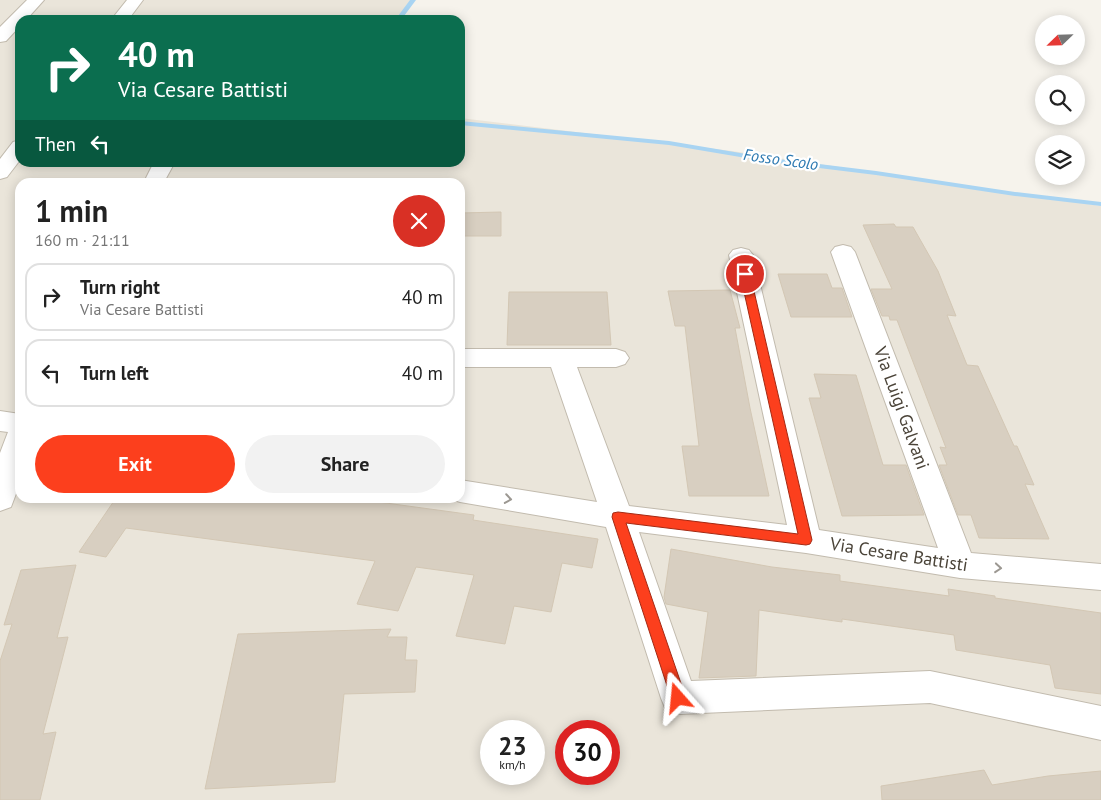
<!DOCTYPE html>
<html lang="en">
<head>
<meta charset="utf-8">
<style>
	body { margin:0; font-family:"PT Sans",sans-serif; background:#f2f2f2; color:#222; height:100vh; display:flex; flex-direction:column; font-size:19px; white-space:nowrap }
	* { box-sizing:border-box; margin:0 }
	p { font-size:16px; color:#767676 }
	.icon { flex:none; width:28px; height:28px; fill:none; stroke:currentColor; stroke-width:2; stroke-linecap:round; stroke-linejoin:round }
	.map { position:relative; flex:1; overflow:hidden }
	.drawer { position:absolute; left:15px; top:178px; width:450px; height:325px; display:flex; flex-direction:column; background:#fff; border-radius:15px; box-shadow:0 2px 12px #0003 }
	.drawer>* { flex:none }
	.banner { position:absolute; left:15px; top:15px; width:450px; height:152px; border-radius:15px; box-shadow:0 2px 12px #0003; background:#0b6e4f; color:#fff; overflow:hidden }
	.needle { width:32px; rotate:247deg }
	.buttons { position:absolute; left:1035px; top:15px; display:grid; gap:10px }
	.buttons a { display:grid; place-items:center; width:50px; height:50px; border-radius:50%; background:#fff; box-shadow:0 2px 12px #0003; font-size:25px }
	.speed { position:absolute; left:480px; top:720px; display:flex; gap:10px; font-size:25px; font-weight:700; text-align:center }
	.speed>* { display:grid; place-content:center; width:65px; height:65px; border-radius:50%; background:#fff; box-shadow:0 2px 12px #0003; line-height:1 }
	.speed small { font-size:12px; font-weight:400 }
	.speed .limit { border:8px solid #d22; background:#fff; color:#111 }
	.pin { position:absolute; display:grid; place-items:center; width:42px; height:42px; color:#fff; margin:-21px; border:2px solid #fff; border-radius:50%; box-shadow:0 1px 5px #0007 }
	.me { position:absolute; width:55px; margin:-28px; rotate:342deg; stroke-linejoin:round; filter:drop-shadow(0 0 4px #0008) }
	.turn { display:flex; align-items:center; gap:18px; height:105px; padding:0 20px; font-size:22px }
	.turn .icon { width:65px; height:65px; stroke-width:2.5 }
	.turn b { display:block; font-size:35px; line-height:42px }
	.then { display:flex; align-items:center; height:48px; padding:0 20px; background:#0003; gap:10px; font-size:19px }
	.round { display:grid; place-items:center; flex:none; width:52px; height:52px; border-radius:26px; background:#f2f2f2 }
	.head { display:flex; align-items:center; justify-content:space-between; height:85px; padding:0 20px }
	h1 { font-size:30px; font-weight:800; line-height:38px }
	.primary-button { display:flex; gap:10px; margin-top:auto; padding:10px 20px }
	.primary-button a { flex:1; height:58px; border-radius:30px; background:#fc3f1d; color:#fff; font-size:20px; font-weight:800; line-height:58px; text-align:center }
	.primary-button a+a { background:#f2f2f2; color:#222 }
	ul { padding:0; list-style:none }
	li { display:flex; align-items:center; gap:15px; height:68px; margin:0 10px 8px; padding:0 10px; border:2px solid #e0e0e0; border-radius:15px }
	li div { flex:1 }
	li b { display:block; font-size:19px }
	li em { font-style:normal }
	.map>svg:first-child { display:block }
	.residential { fill:#eae5da; fill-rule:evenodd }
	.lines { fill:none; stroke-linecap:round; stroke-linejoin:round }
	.stream { fill:#a9d4f2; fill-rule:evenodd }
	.building { fill:#d8cfc1; stroke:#d3c7b4 }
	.minor-casing { stroke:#c2bbae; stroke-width:2 }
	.minor { fill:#fff; fill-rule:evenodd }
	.oneway { stroke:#9c9892 }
	.route { fill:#fc3f1d; stroke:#a42913 }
	.labels { text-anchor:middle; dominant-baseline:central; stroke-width:4.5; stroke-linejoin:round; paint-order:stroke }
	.far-water-label { font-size:16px; font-style:italic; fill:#2e7ab2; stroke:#fff }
	.street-label { font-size:18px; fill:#4b4439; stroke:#fff }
</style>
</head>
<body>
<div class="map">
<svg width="1101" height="800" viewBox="0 0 1101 800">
	<rect width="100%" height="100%" fill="#f6f3ec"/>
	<path class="residential" d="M 0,0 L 415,0 L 401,20 L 20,20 L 20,162 L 460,162 L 460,118 L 732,151 L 1101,206 L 1101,800 L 0,800 ZM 20,182 L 460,182 L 460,498 L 20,498 ZM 491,731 L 534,731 L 534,774 L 491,774 ZM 566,731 L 609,731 L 609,774 L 566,774 Z"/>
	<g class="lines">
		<path class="stream" d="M 410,0 L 416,0 L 401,20 L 395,20 Z
			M 460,121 L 669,141 L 770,158 L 876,171 L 1015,192 L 1101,202 L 1101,206 L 1015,196 L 876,175 L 770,162 L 669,145 L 460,125 Z"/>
	</g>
	<path class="building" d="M 501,212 L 501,236 L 460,236 L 460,213 Z
		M 894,224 L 896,227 L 913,227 L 938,271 L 956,316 L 947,315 L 967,365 L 978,366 L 1014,446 L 1017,446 L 1034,485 L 1025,484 L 1049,539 L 979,538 L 971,515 L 958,515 L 939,465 L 947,465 L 940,447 L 946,448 L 897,320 L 890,320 L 889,316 L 882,316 L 871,289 L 892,289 L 863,225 Z
		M 778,274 L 827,274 L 832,288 L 842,288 L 852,317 L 791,317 Z
		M 730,290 L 740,328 L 735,328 L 750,408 L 769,496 L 689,496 L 682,446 L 699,446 L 685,326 L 675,326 L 668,291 Z
		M 509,292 L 607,292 L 611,345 L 507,345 Z
		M 814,374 L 856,375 L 883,465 L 906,465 L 924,515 L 842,516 L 809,398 L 821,398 Z
		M 116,498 L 349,498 L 474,515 L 473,520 L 598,539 L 592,568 L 562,563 L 551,612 L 514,606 L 505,644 L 456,636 L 474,575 L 416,567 L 398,611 L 357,604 L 375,561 L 126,528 L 106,557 L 79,552 Z
		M 671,549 L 772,567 L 840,575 L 840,581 L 949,596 L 948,589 L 995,596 L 995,598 L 1101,613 L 1101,694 L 1055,688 L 1050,665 L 956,650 L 954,635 L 842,619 L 842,622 L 759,610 L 756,676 L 699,678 L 708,612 L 666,604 L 664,597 Z
		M 76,565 L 57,638 L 68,637 L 43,734 L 56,732 L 40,800 L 0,800 L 0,661 L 12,624 L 4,625 L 21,570 Z
		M 391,629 L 387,637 L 407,637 L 405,660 L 417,660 L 415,692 L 344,694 L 335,782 L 205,789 L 238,634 Z
		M 984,770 L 992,785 L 1048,776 L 1101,771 L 1101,800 L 882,800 L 881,786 Z"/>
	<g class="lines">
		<g class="minor-casing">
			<path id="minor" d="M 27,0 L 44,0 L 26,20 L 20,20 L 20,26 L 6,41 L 0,42 L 0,27 Z
				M 127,0 L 143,0 L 128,20 L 111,20 Z
				M 20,140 L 20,160 L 7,177 L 0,179 L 0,159 L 13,142 Z
				M 154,162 L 175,162 L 164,182 L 144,182 Z
				M 843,245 L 851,247 L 855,252 L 971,553 L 1101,564 L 1101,590 L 960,578 L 806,553 L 639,532 L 691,681 L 930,671 L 1101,706 L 1101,740 L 930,703 L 679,714 L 666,710 L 661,698 L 606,527 L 460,502 L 448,498 L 460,498 L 460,480 L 597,502 L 551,367 L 460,367 L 460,349 L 616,349 L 625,352 L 629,358 L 625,364 L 616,367 L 577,367 L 629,506 L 787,525 L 729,255 L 733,250 L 741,248 L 749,250 L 753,255 L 819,530 L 938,548 L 831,252 L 835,247 Z
				M 0,411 L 20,414 L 20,483 L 11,507 L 0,511 L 0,453 L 8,432 L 0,431 Z"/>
		</g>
		<use href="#minor" class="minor"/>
	</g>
	<defs><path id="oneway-chevron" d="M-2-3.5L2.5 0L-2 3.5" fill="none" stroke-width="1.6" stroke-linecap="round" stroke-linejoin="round" transform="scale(1.25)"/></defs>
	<g class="oneway">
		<use href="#oneway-chevron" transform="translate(508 499) rotate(9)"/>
		<use href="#oneway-chevron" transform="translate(998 568) rotate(5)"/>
	</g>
	<path class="route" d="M 745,271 L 750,274 L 812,540 L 810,544 L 806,545 L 626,523 L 686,698 L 684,703 L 678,705 L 673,703 L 671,698 L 612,517 L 613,513 L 618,512 L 798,534 L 740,274 Z"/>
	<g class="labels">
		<g class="far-water-label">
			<text transform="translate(781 159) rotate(8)">Fosso Scolo</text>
		</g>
		<g class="street-label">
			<text transform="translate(902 408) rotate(70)">Via Luigi Galvani</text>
			<text transform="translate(899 554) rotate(9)">Via Cesare Battisti</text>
		</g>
	</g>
</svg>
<div class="buttons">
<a><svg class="needle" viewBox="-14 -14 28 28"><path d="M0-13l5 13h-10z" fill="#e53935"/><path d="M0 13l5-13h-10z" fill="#767676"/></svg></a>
<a><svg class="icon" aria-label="search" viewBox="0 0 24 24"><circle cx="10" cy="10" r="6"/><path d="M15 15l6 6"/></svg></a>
<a><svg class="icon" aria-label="layers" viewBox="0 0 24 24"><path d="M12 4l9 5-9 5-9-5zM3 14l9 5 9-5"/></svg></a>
</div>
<div class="speed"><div>23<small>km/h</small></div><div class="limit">30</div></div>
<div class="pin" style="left:745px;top:274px;background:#d93025"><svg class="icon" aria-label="arrive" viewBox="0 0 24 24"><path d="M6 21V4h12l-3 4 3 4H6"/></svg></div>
<svg class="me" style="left:678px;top:698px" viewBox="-20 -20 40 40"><path d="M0-17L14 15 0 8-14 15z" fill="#fc3f1d" stroke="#fff" stroke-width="4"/></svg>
<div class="banner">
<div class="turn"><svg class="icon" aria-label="right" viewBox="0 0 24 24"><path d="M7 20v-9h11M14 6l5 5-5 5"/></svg><div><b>40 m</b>Via Cesare Battisti</div></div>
<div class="then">Then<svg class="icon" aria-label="left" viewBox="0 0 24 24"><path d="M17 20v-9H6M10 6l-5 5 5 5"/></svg></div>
</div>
<section class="drawer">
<div class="head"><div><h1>1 min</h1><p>160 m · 21:11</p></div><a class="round" style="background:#d93025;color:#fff"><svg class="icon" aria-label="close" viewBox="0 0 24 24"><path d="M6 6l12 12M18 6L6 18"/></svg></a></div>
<ul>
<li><svg class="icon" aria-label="right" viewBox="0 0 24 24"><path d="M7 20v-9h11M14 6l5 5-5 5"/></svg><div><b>Turn right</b><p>Via Cesare Battisti</p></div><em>40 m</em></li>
<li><svg class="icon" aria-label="left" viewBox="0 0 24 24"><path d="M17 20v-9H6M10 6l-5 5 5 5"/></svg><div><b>Turn left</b></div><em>40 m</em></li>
</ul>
<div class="primary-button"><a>Exit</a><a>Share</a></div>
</section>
</div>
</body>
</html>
